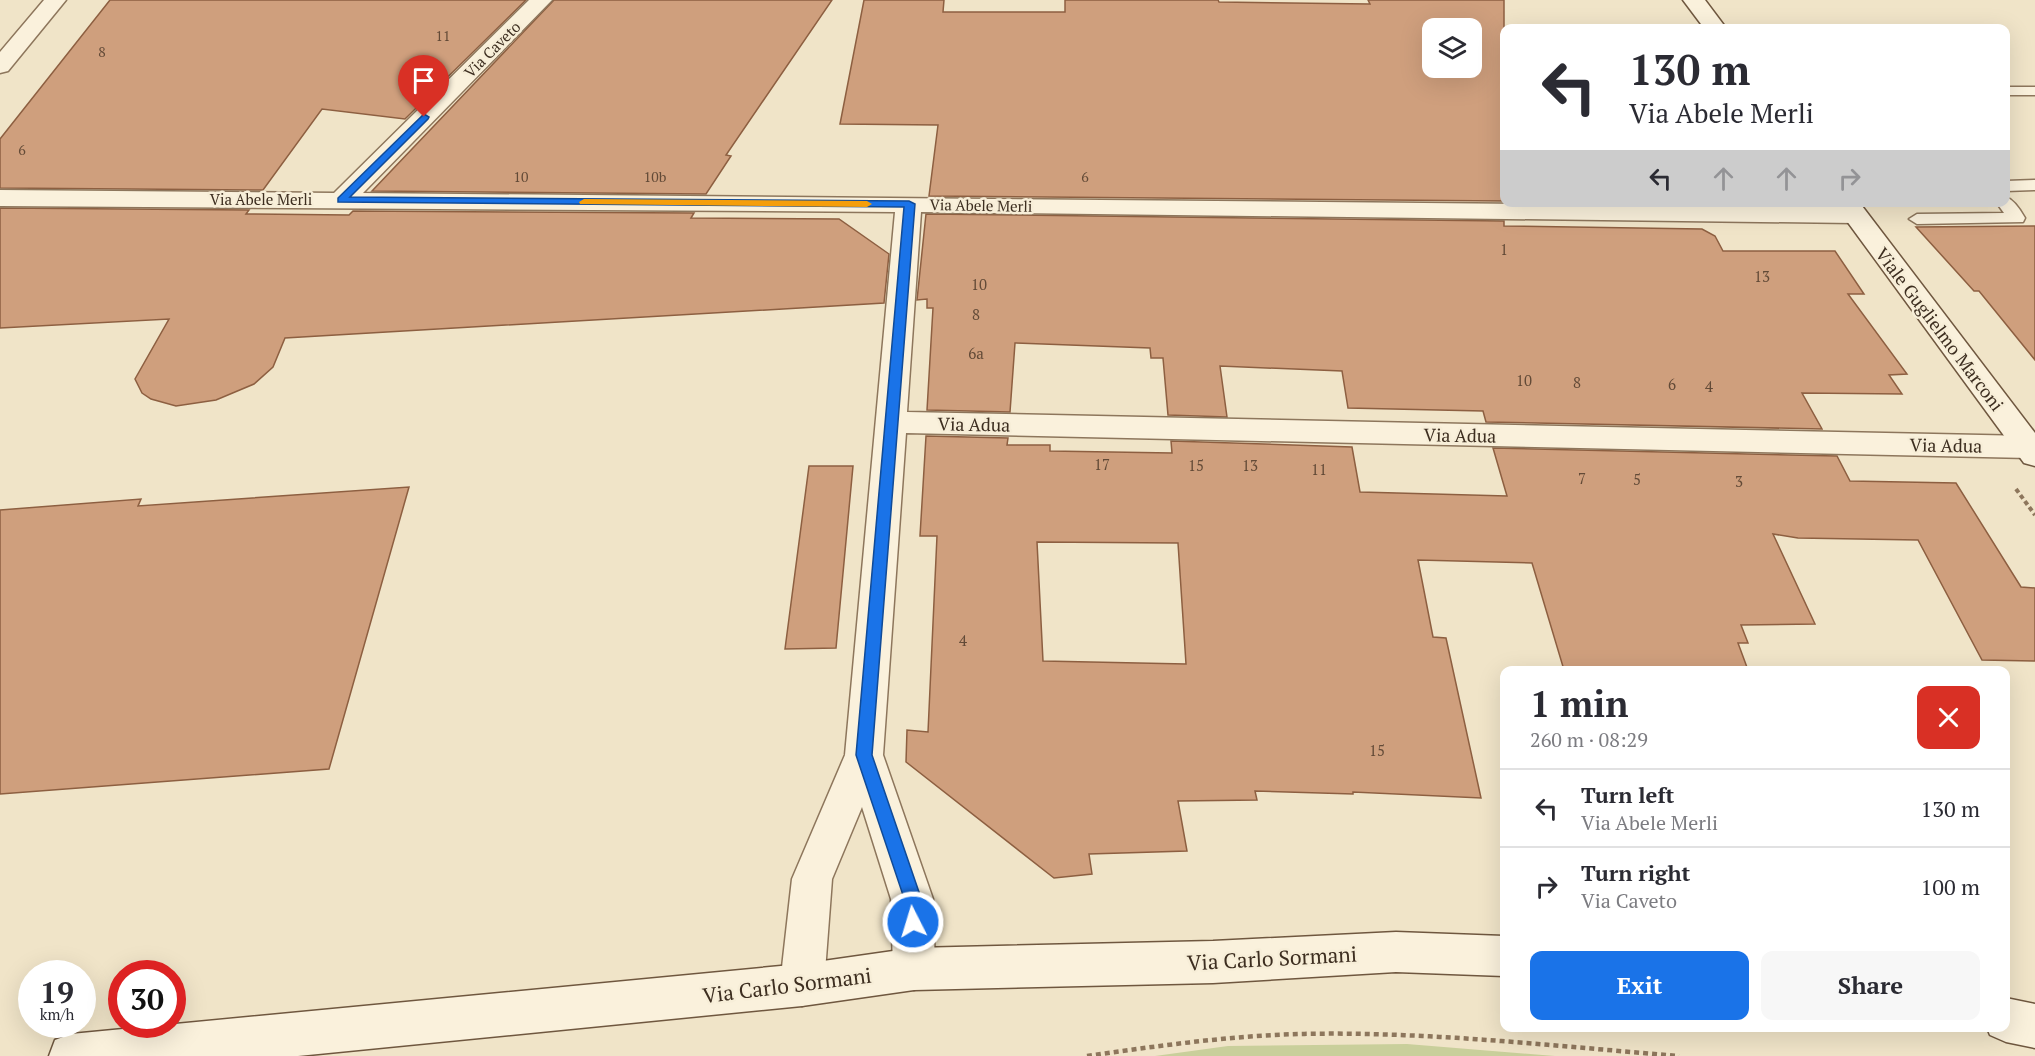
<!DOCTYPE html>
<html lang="en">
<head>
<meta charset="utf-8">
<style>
	body { margin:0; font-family:"PT Serif",serif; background:#f7f7f7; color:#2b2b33; height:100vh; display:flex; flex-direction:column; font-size:22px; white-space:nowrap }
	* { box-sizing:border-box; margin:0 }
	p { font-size:20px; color:#7c7c81 }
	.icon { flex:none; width:33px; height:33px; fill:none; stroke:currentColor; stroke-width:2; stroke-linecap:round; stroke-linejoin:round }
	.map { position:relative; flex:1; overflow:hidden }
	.panel { position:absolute; left:1500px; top:666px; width:510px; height:366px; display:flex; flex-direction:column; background:#fff; border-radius:12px; box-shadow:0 6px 24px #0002 }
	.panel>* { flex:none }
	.hud { position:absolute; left:1500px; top:24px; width:510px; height:183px; border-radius:12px; box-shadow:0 6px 24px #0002; background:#fff; color:#2b2b33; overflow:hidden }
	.buttons { position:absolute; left:1422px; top:18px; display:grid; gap:12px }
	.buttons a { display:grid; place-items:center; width:60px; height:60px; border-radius:12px; background:#fff; box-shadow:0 6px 24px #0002; font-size:30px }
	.speed { position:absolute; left:18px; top:960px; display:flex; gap:12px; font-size:30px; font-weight:700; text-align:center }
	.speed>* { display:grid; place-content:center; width:78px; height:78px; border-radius:50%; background:#fff; box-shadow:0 6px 24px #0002; line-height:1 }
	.speed small { font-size:15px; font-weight:400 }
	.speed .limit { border:9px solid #d22; background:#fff; color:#111 }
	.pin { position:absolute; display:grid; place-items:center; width:51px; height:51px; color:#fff; margin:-62px -26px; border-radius:50% 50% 50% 0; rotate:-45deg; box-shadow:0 0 6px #0007 }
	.pin .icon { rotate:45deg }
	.me { position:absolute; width:66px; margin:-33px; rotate:355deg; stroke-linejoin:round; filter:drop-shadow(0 0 4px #0008) }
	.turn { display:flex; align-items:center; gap:21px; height:126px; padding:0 30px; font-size:27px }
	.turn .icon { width:78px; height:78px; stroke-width:2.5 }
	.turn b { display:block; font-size:42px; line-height:51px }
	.lanes { display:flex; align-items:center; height:57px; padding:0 30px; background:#0003; justify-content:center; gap:30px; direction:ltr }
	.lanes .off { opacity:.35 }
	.round { display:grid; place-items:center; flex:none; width:63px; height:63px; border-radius:12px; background:#f7f7f7 }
	.headline { display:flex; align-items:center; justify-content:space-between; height:102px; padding:0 30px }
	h1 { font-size:36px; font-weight:800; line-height:45px }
	.primary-button { display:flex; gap:12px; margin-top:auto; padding:12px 30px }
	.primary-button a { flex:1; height:69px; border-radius:12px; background:#1a73e8; color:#fff; font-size:24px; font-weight:800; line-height:69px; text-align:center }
	.primary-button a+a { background:#f7f7f7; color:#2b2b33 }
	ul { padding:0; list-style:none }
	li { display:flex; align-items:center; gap:18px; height:78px; padding:0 30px; border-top:2px solid #e1e1e2 }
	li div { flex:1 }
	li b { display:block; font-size:22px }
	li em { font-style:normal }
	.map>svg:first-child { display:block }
	.green { fill:#c9cf9b }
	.building { fill:#cf9f7d; stroke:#8d5f41; stroke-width:1.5; fill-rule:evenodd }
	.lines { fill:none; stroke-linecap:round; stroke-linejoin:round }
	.lane-casing { stroke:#8d765c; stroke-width:3 }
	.street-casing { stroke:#8d765c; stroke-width:3 }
	.secondary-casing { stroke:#6f573f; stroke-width:3 }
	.path-far1 { stroke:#8d765c; stroke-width:4; stroke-dasharray:4.5 3; stroke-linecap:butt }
	.path { stroke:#8d765c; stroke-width:4.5; stroke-dasharray:5 4; stroke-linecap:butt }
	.lane { fill:#faf1dc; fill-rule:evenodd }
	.street { fill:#faf1dc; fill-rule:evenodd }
	.secondary { fill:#faf1dc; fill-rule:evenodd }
	.route { fill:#1a73e8; stroke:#114b97; stroke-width:1.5 }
	.slow { fill:#f59e0b }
	.labels { text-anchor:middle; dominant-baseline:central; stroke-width:5; stroke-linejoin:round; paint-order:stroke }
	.far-number-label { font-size:14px; fill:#624a37 }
	.far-street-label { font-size:15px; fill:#3d2e20; stroke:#f7eed8 }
	.number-label { font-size:15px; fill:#624a37 }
	.street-label { font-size:18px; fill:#3d2e20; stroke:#f7eed8 }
	.near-street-label { font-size:21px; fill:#3d2e20; stroke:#f7eed8 }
</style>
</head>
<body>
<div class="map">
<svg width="2035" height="1056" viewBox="0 0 2035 1056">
	<rect width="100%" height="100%" fill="#f0e4c8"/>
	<path class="green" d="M 1407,1044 L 1555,1056 L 1155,1056 L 1228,1046 Z"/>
	<path class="building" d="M 110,0 L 526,0 L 405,119 L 322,109 L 263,190 L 0,188 L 0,139 Z
		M 554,0 L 832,0 L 726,155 L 731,156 L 706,194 L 372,191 Z
		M 864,0 L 944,0 L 943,12 L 1065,12 L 1065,0 L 1218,0 L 1219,2 L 1370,4 L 1368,0 L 1504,0 L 1504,201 L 929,196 L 938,125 L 840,124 ZM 1432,28 L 1472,28 L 1472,68 L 1432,68 Z
		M 0,208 L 249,210 L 246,214 L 349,215 L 353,211 L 694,213 L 691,218 L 839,219 L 889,254 L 884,303 L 285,338 L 273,367 L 254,384 L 216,400 L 176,406 L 151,399 L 142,393 L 135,379 L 169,319 L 0,328 Z
		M 926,214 L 1504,221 L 1504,226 L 1702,229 L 1715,236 L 1723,251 L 1835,251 L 1864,294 L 1848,294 L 1907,374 L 1889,375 L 1902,394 L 1802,393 L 1822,429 L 1486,422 L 1483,411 L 1348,408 L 1342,371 L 1220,366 L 1227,417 L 1168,415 L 1163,358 L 1151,358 L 1150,348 L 1015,343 L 1010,412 L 927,410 L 933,308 L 927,308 L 927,299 L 917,300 Z
		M 2035,226 L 2035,360 L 1979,291 L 1974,291 L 1916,227 Z
		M 926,436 L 1008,438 L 1007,445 L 1050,445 L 1050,451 L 1172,453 L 1171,441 L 1352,447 L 1360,492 L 1507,496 L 1493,448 L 1837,456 L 1850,481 L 1956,483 L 2021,587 L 2035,588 L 2035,661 L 1982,660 L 1918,540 L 1798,538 L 1773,534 L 1815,624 L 1741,625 L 1748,643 L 1738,643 L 1748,670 L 1564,670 L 1532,563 L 1418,560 L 1433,637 L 1446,638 L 1481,798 L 1353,792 L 1353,794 L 1255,791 L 1257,800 L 1178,801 L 1187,851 L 1089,854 L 1092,874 L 1054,878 L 906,762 L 907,730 L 928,732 L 937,536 L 920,536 ZM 1037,542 L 1178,543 L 1186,664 L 1043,661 Z
		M 809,466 L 853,466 L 836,648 L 785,649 Z
		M 409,487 L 329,769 L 0,794 L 0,510 L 141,499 L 138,506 Z"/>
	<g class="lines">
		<g class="lane-casing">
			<path id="lane" d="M 2006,87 L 2035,87 L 2035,95 L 2006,95 Z
				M 2035,180 L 2035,190 L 2006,191 L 2006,181 Z
				M 2006,197 C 2014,200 2021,211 2025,218 L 2023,222 L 1917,224 L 1909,219 L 1917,214 L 2004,213 L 1996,202 L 2006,202 Z"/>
		</g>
		<g class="street-casing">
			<path id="street" d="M 44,0 L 66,0 L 8,71 L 0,73 L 0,52 Z
				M 529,0 L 552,0 L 363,193 L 1854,207 L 1863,209 L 1867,215 L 1863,221 L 1854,223 L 921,212 L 907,412 L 2029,436 L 2035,438 L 2035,456 L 2029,458 L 906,433 L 883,755 L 933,899 L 935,969 L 929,984 L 914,990 L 899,984 L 893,969 L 891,899 L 862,807 L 832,879 L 824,985 L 817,1000 L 802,1006 L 787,1000 L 780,985 L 792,879 L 845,755 L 895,212 L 0,206 L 0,190 L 334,193 Z"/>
		</g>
		<g class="secondary-casing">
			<path id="secondary" d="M 1683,0 L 1705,0 L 1726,28 L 1704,28 Z
				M 1833,202 L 1859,202 L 2035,433 L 2035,466 L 2024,463 Z
				M 1396,932 L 1504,936 L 1504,976 L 1396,972 L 1213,983 L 914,990 L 802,1006 L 298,1056 L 49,1056 L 55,1040 L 71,1034 L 802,964 L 914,948 L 1213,941 Z
				M 2006,998 L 2035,1004 L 2035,1048 L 2006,1042 L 1990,1035 L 1987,1028 L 2006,1028 Z"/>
		</g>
		<path class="path-far1" d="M 2016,489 L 2035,515"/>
		<path class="path" d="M 1087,1056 C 1157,1046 1228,1036 1299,1034 C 1426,1031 1553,1046 1679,1056"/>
		<use href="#lane" class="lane"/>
		<use href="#street" class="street"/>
		<use href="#secondary" class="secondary"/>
	</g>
	<path class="route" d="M 424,114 L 429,117 L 428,119 L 350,197 L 909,201 L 915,204 L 872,755 L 921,898 L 922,922 L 919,928 L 913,930 L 907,928 L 904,922 L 904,898 L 856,755 L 904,207 L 338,202 L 338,198 Z"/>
	<path class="slow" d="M 584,199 L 867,201 L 872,204 L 867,207 L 580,204 L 579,202 Z"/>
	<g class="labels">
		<g class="far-number-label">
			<text x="443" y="35">11</text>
			<text x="102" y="51">8</text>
			<text x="22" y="149">6</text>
			<text x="521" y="176">10</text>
			<text x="655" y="176">10b</text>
			<text x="1085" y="176">6</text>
		</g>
		<g class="far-street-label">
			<text transform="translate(492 49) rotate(-45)">Via Caveto</text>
			<text x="261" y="199">Via Abele Merli</text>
			<text transform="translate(981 205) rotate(1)">Via Abele Merli</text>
		</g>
		<g class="number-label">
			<text x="1504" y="249">1</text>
			<text x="1762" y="276">13</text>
			<text x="979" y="284">10</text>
			<text x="976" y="314">8</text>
			<text x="976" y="353">6a</text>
			<text x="1524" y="380">10</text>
			<text x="1577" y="382">8</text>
			<text x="1672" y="384">6</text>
			<text x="1709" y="386">4</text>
			<text x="1102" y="464">17</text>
			<text x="1196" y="465">15</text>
			<text x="1250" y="465">13</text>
			<text x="1319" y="469">11</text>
			<text x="1582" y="478">7</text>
			<text x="1637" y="479">5</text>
			<text x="1739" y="481">3</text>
			<text x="963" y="640">4</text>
			<text x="1377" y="750">15</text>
		</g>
		<g class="street-label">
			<text transform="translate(1940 329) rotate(53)">Viale Guglielmo Marconi</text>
			<text transform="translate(974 424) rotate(1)">Via Adua</text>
			<text transform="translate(1460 435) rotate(1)">Via Adua</text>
			<text transform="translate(1946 445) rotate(1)">Via Adua</text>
		</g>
		<g class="near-street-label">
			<text transform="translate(1272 958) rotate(-3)">Via Carlo Sormani</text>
			<text transform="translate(787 985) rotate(-7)">Via Carlo Sormani</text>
		</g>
	</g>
</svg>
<div class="buttons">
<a><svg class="icon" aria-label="layers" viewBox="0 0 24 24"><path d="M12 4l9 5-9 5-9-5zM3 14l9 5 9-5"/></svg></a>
</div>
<div class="speed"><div>19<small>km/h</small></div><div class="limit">30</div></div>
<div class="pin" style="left:424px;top:117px;background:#d93025"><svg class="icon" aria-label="arrive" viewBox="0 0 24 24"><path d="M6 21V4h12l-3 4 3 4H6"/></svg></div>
<svg class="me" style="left:913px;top:922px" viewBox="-20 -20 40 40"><circle r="17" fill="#1a73e8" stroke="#fff" stroke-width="3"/><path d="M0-11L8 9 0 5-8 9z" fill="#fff"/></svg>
<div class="hud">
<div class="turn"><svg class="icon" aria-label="left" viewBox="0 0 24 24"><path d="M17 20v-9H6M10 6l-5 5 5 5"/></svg><div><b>130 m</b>Via Abele Merli</div></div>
<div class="lanes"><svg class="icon" aria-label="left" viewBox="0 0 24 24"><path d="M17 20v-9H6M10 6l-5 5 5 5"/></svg><svg class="icon off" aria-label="ahead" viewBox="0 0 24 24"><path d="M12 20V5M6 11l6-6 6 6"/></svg><svg class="icon off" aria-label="ahead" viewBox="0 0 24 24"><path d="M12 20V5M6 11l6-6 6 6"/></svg><svg class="icon off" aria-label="right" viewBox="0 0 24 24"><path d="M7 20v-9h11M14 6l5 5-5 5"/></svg></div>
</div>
<section class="panel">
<div class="headline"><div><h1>1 min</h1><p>260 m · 08:29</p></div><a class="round" style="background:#d93025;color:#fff"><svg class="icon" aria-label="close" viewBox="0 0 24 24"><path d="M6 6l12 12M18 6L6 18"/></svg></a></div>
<ul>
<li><svg class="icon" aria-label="left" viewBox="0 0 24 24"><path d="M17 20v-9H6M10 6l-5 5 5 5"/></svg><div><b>Turn left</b><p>Via Abele Merli</p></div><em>130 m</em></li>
<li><svg class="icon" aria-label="right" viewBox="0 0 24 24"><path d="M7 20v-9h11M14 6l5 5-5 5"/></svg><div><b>Turn right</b><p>Via Caveto</p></div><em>100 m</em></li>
</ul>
<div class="primary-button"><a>Exit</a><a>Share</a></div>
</section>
</div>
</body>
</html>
